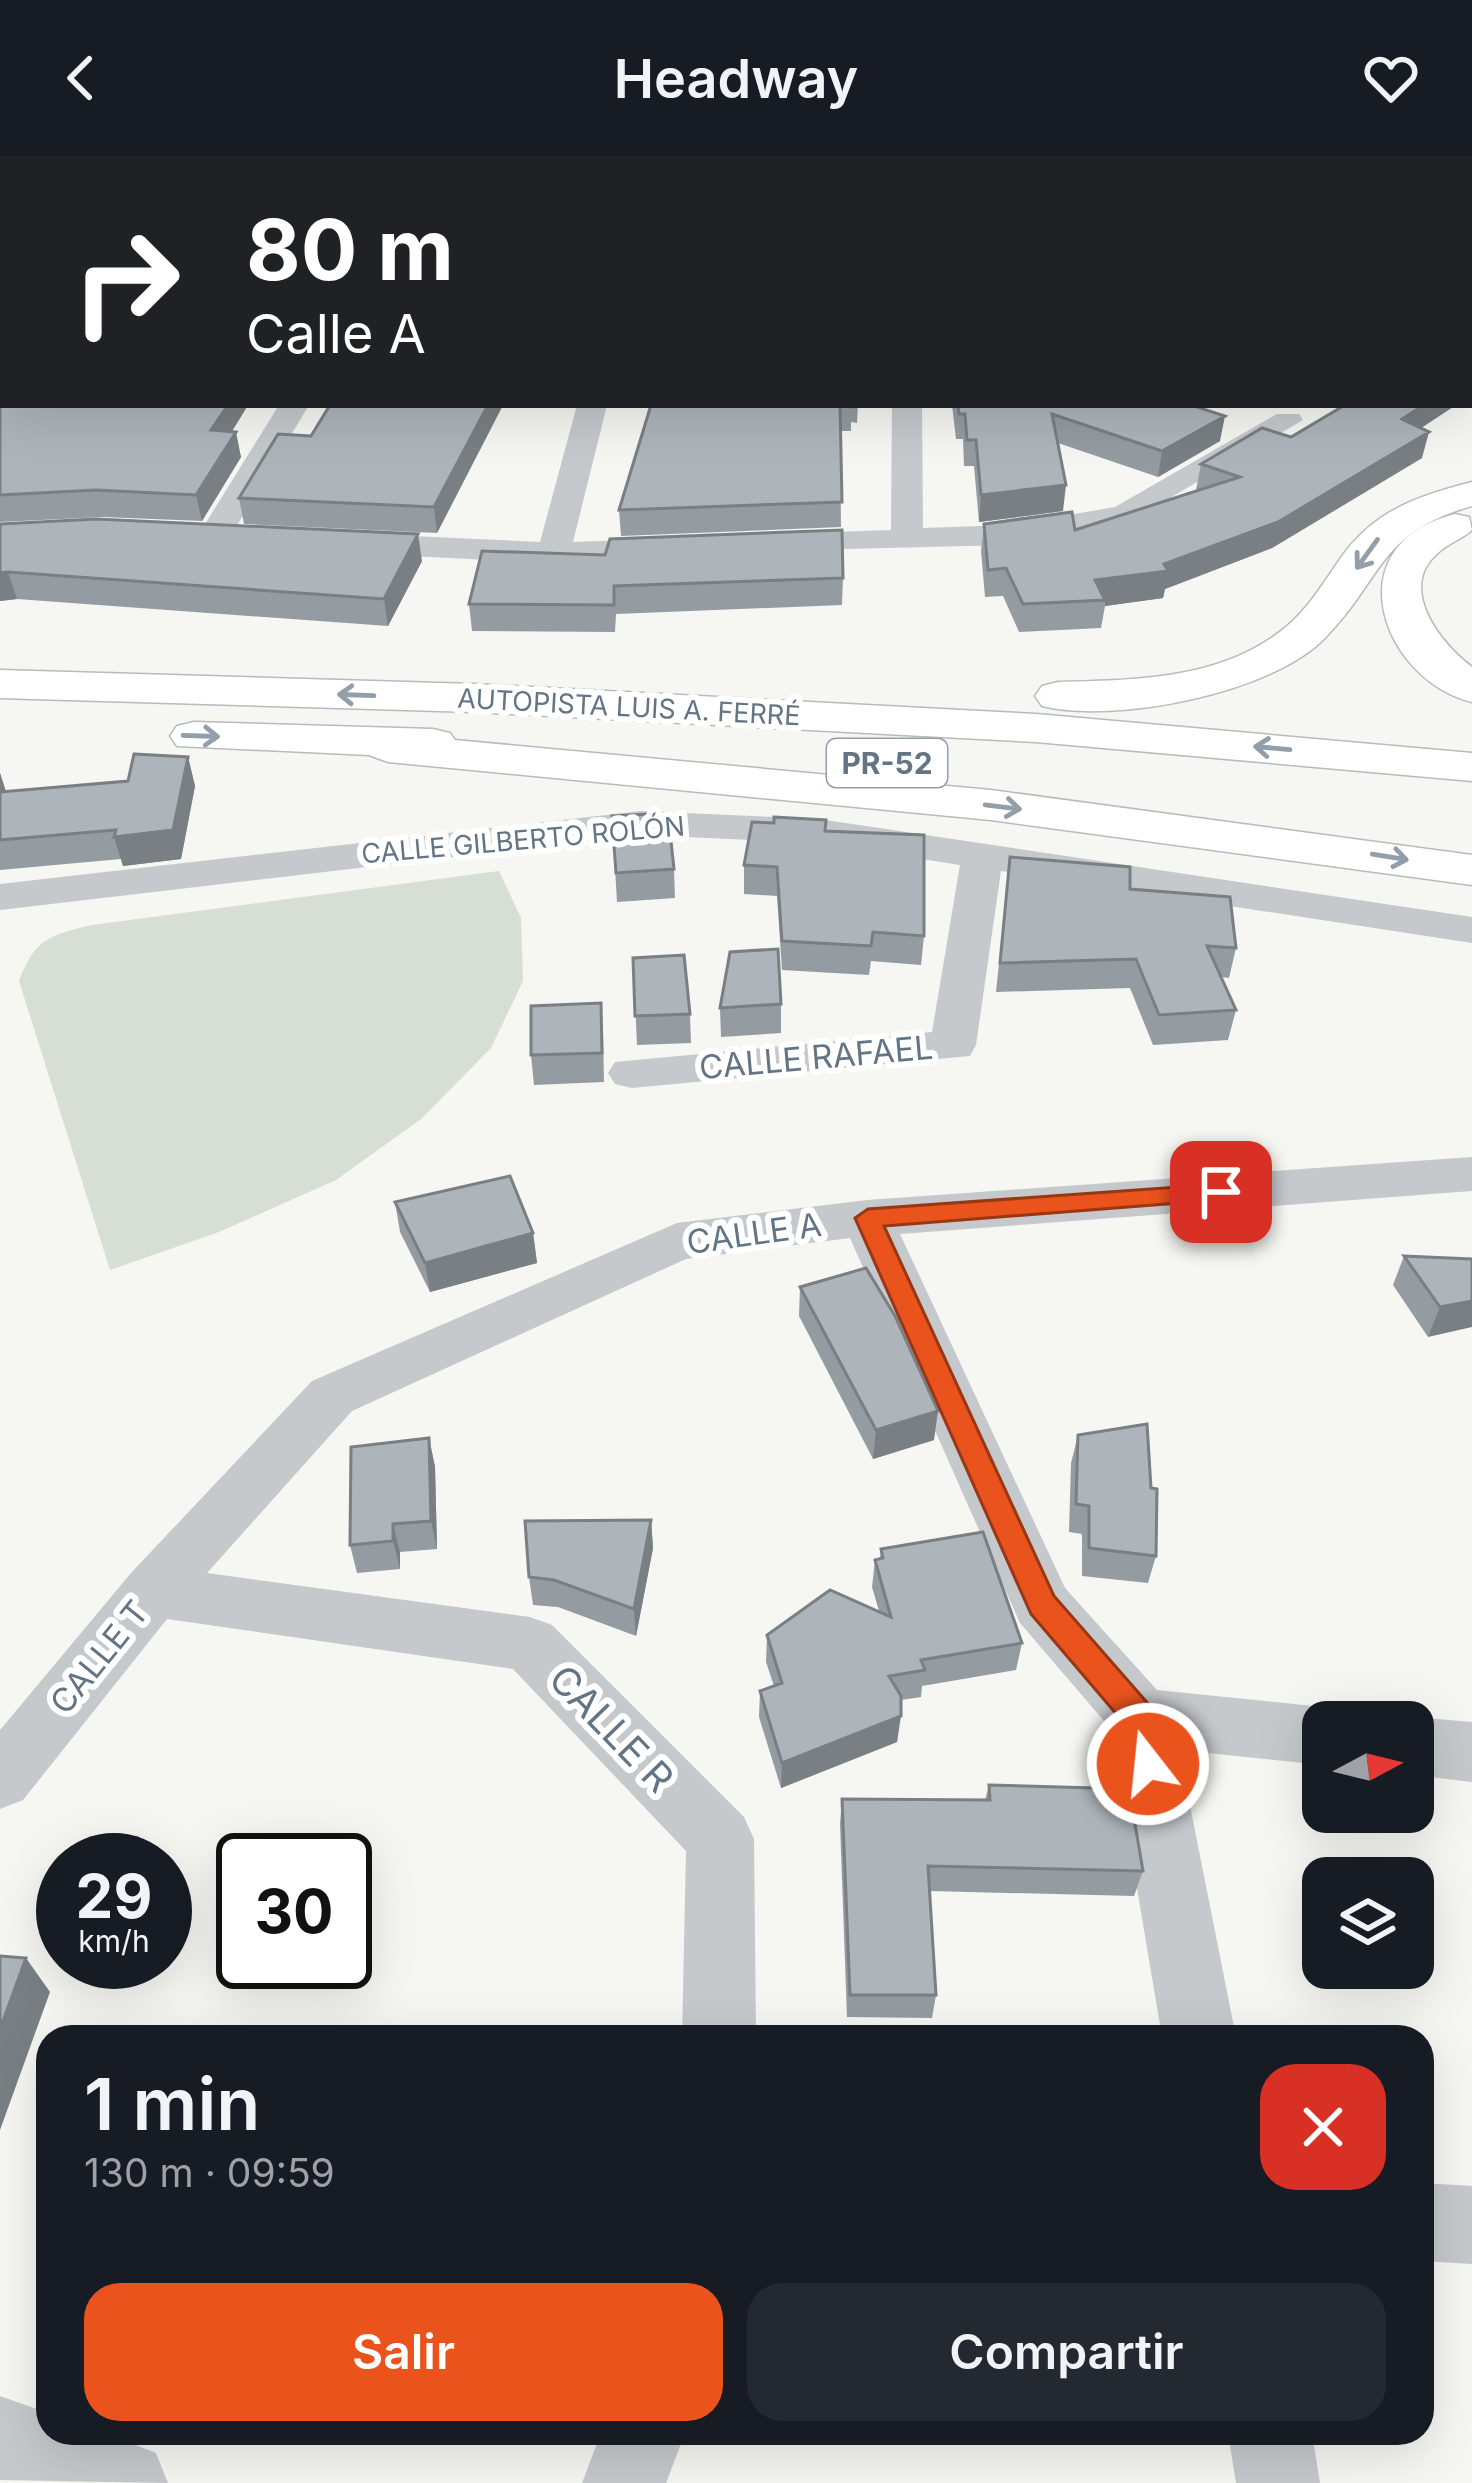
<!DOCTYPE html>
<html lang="es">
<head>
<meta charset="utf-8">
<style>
	body { margin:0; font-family:Inter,sans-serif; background:#242831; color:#f1f3f6; height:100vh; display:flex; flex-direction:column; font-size:45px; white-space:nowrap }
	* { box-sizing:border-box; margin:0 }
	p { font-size:39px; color:#9ea1a6 }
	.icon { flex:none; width:66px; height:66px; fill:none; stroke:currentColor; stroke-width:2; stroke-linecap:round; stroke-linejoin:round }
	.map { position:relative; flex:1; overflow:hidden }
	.sheet { position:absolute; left:36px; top:1869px; width:1398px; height:420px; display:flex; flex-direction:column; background:#171b24; border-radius:36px; box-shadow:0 12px 48px #0002 }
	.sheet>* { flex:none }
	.guide { position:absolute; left:0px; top:0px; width:1473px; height:252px; box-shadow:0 12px 48px #0002; background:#202124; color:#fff; overflow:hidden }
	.needle { width:78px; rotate:83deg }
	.buttons { position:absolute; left:1302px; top:1545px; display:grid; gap:24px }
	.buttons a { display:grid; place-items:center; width:132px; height:132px; border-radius:24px; background:#171b24; box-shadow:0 12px 48px #0002; font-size:60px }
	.speed { position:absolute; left:36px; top:1677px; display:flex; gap:24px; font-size:60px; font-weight:700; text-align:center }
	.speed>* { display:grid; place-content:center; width:156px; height:156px; border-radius:50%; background:#171b24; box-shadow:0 12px 48px #0002; line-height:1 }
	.speed small { font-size:30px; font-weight:400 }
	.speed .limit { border:6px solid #111; border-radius:18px; background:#fff; color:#111 }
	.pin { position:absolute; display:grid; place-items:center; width:102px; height:102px; color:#fff; margin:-51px; border-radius:24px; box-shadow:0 6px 18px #0006 }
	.me { position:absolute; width:132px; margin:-66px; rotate:344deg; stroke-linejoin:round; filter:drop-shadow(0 0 9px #0008) }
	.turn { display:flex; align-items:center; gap:42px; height:252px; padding:0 48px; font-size:54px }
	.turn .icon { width:156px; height:156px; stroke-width:2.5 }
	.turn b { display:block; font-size:84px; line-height:102px }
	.round { display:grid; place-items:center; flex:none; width:126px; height:126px; border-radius:36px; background:#242831 }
	.summary { display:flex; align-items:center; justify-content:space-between; height:204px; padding:0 48px }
	h1 { font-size:72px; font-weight:600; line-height:90px }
	.button { display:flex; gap:24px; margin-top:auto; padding:24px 48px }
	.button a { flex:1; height:138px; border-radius:36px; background:#eb531d; color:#fff; font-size:48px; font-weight:600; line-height:138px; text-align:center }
	.button a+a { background:#242831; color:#f1f3f6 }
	header { display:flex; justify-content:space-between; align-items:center; height:156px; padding:0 48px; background:#171b24; font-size:54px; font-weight:600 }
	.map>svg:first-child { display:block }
	.green { fill:#d7ded3 }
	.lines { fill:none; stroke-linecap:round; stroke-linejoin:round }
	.major-casing { stroke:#b8bcc0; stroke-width:3 }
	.highway-casing { stroke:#b7bbbe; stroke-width:3 }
	.minor { fill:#c5c9cc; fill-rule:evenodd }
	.major { fill:#fff; fill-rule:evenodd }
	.highway { fill:#fff; fill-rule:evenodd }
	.wall { fill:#959ca1 }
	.shaded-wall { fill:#797f83 }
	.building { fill:#adb5bb; stroke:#797f83; stroke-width:3 }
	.oneway { stroke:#929eaa }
	.route { fill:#eb531d; stroke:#993613; stroke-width:3 }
	.labels { text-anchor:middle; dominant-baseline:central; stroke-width:12; stroke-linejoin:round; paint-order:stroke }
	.far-street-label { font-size:27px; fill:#637585; stroke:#fff }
	.shield { fill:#fff; stroke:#929eaa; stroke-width:3 }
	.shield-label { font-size:30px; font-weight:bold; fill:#637585 }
	.street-label { font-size:33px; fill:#637585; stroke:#fff }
	.near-street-label { font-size:39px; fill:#637585; stroke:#fff }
</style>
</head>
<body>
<header><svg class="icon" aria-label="back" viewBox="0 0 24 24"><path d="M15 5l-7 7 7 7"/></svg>Headway<svg class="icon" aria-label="heart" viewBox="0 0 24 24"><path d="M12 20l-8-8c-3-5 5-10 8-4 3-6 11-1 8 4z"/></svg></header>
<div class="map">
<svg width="1472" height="2327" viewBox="0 0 1472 2327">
	<rect width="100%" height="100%" fill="#f6f6f2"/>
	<path class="green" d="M 499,715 L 521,762 L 523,825 L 491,892 L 421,963 L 336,1024 L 219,1076 L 110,1114 L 19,825 C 35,782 50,779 92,769 Z"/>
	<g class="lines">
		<g class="major-casing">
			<path id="major" d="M 1221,0 L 1251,0 L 1253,3 L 1223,3 Z
				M 1470,173 L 1472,173 L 1472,194 L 1470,194 Z"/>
		</g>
		<g class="highway-casing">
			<path id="highway" d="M 1472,326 L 1472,350 C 1377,377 1384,422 1324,483 C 1271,537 1115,568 1042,550 L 1035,540 L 1042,530 L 1058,526 C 1134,524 1218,524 1281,475 C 1306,456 1322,429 1340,403 C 1373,355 1417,340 1472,326 Z
				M 1455,358 L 1469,361 L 1472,374 C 1462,383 1449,387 1439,396 C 1396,431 1440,487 1472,511 L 1472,546 C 1383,524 1332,389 1455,358 Z
				M 0,514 L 473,528 L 1036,558 L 1472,597 L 1472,625 L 1036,586 L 473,556 L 0,542 Z
				M 194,566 L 433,573 L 450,577 L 455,584 L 991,634 L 1472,699 L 1472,729 L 991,664 L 388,606 L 369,599 L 177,590 L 170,580 L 177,570 Z"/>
		</g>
		<path class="minor" d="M 213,0 L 237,0 L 237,3 L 213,3 Z
			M 279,249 L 309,249 L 226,388 L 202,388 L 197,381 Z
			M 577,249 L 607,249 L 573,386 L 677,382 L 694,392 L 689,399 L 554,407 L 346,397 L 329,387 L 346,377 L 540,386 Z
			M 892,249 L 922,249 L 923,372 L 1010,369 L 1115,351 L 1277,258 L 1299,258 L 1303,264 L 1124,369 L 1010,389 L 760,395 L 755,388 L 760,381 L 772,378 L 891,374 Z
			M 641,655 L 819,663 L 1472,761 L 1472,787 L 1001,715 L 976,889 L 970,900 L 632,932 L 615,928 L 608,917 L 615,906 L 932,876 L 960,709 L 819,687 L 641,679 L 0,754 L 0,728 Z
			M 1472,1001 L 1472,1035 L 900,1078 L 1065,1432 L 1157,1534 L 1323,1551 L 1346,1559 L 1349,1566 L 1323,1566 L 1323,1609 L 1179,1594 L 1236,1881 L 1162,1881 L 1110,1572 L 1020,1467 L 850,1082 L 686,1103 L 352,1255 L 207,1417 L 530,1461 L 552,1469 L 744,1661 L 754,1683 L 756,1881 L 682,1881 L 686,1695 L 513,1513 L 167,1463 L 23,1644 L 0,1653 L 0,1574 L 131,1417 L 312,1225 L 677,1067 L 867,1044 Z
			M 1413,1561 L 1472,1566 L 1472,1626 L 1413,1619 L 1413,1566 L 1399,1566 Z
			M 1422,2027 L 1472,2030 L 1472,2108 L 1422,2105 Z
			M 0,2240 L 48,2257 L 48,2277 L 105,2277 L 156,2297 L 168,2327 L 0,2324 Z
			M 601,2277 L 685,2277 L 666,2327 L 582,2327 Z
			M 1228,2277 L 1312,2277 L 1320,2327 L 1236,2327 Z"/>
		<use href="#major" class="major"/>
		<use href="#highway" class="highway"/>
	</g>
	<path class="wall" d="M 0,0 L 188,0 L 186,3 L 3,3 L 3,249 L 248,249 L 232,275 L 241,301 L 202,365 L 103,361 L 0,366 Z
		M 1470,27 L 1472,28 L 1472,117 L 1470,116 Z
		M 503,249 L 437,377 L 244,368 L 239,342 L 311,280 Z
		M 651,249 L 858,249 L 857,267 L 851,266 L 851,275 L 840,275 L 841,371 L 621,380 L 619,354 Z
		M 952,249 L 1191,249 L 1220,285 L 1158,321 L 1058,287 L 1063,355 L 979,366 L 974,310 L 964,310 L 963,283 L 956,283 Z
		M 1456,249 L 1421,272 L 1422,302 L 1272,392 L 1165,433 L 1163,442 L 1105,450 L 1101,472 L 1019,476 L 1003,440 L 985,441 L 981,395 L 984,368 L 1075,374 L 1196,334 L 1201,308 L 1291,281 Z
		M 0,368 L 422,405 L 388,470 L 17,443 L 0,445 Z
		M 605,399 L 843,422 L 842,449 L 616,458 L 615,476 L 472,475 L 469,448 Z
		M 188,601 L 195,630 L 181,703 L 123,710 L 121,703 L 0,714 L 0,617 L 6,636 L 128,625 Z
		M 612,660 L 674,713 L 675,742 L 617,746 Z
		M 826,675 L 924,780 L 921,809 L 871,805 L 869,819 L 782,814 L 777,740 L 744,738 L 744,709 Z
		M 1010,701 L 1130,733 L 1236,792 L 1229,822 L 1221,821 L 1236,854 L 1228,884 L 1153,889 L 1130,832 L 996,836 Z
		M 633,802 L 690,858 L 691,887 L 637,889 Z
		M 781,848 L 781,877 L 721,881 L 720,852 Z
		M 603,877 L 604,926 L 534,929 L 531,899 Z
		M 395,1046 L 533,1077 L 537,1107 L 430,1136 L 400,1076 Z
		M 1404,1100 L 1472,1103 L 1428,1181 L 1393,1129 Z
		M 800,1131 L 934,1284 L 873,1303 L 799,1160 Z
		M 1078,1279 L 1151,1332 L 1156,1400 L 1148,1427 L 1082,1420 L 1082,1378 L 1069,1376 L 1071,1307 Z
		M 429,1282 L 435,1311 L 437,1393 L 400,1396 L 400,1413 L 357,1417 L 350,1389 Z
		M 651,1364 L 653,1392 L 636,1480 L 558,1451 L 533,1449 L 529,1421 Z
		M 881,1393 L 1022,1487 L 1016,1514 L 922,1530 L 921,1541 L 901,1544 L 897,1586 L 781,1632 L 759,1561 L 760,1535 L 774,1530 L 766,1506 L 767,1479 L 879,1455 L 872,1431 L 875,1404 L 880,1403 Z
		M 989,1629 L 1143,1715 L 1134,1740 L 929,1735 L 936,1839 L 932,1862 L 847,1861 L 840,1668 L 842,1643 L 985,1644 Z"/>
	<path class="shaded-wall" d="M 168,0 L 188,0 L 186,3 L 165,3 Z
		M 228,249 L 248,249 L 217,300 L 211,274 Z
		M 488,249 L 503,249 L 437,377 L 434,351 Z
		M 1424,249 L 1456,249 L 1395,289 L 1402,263 Z
		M 1225,260 L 1220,285 L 1158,321 L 1162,295 Z
		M 236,276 L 241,301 L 202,365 L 196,339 Z
		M 1429,276 L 1422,302 L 1272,392 L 1165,433 L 1163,442 L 1105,450 L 1105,444 L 1095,424 Z
		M 1066,329 L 1063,355 L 979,366 L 981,339 Z
		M 418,378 L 422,405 L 388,470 L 384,443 Z
		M 8,416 L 17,443 L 0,445 L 0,417 Z
		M 188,601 L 195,630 L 181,703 L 123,710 L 114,681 Z
		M 0,617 L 6,636 L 0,647 Z
		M 533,1077 L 537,1107 L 430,1136 L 425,1107 Z
		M 1472,1145 L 1472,1171 L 1428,1181 L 1440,1151 Z
		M 938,1255 L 934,1284 L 873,1303 L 876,1274 Z
		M 429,1282 L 435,1311 L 437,1393 L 431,1365 Z
		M 651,1364 L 653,1392 L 636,1480 L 634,1453 Z
		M 393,1368 L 400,1396 L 400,1413 L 393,1385 Z
		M 901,1560 L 897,1586 L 781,1632 L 782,1607 Z
		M 26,1802 L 50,1836 L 0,1974 L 0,1873 Z"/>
	<path class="building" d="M 0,0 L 168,0 L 165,3 L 3,3 L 3,48 L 0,48 Z
		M 1328,0 L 1390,0 L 1399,3 L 1326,3 Z
		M 1470,27 L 1472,28 L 1472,89 L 1470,88 Z
		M 3,60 L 3,249 L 228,249 L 211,274 L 236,276 L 196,339 L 96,334 L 0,339 L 0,62 Z
		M 1470,194 L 1472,197 L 1472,218 L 1470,219 Z
		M 330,249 L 488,249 L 434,351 L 239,342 L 278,278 L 311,280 Z
		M 651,249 L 852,249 L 852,251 L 840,250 L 842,346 L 619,354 Z
		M 958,249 L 1191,249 L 1225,260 L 1162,295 L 1052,258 L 1066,329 L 981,339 L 976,284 L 967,284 L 965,258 L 959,258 Z
		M 1345,249 L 1424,249 L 1402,263 L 1429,276 L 1278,366 L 1164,408 L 1168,415 L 1095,424 L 1105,444 L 1023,448 L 1006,412 L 988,414 L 984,368 L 1072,356 L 1075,374 L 1240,321 L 1201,308 L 1262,272 L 1291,281 Z
		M 96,363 L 418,378 L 384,443 L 8,416 L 0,417 L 0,368 Z
		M 842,374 L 843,422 L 614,430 L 614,449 L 469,448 L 482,395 L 605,399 L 610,383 Z
		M 134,598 L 188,601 L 173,674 L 114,681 L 116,674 L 0,684 L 0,636 L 128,625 Z
		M 668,657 L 674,713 L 616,717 L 612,660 Z
		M 774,661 L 826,664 L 825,675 L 924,679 L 924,780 L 873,776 L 871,790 L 782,785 L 777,711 L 744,709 L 752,666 L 774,667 Z
		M 1010,701 L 1130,711 L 1130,733 L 1230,741 L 1236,792 L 1207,790 L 1236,854 L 1159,859 L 1136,803 L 1000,807 Z
		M 778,793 L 781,848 L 720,852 L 730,796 Z
		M 684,799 L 690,858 L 635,860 L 633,802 Z
		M 601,847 L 602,897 L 531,899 L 531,850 Z
		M 510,1020 L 533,1077 L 425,1107 L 395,1046 Z
		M 1404,1100 L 1472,1103 L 1472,1145 L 1440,1151 Z
		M 866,1112 L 895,1160 L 938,1255 L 876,1274 L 800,1131 Z
		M 1147,1268 L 1151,1332 L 1157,1333 L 1156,1400 L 1089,1392 L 1089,1350 L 1076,1348 L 1078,1279 Z
		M 429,1282 L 431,1365 L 393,1368 L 393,1385 L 350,1389 L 351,1291 Z
		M 651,1364 L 634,1453 L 554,1424 L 529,1421 L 525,1365 Z
		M 983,1376 L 1022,1487 L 921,1504 L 925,1514 L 889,1520 L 901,1540 L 901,1560 L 782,1607 L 760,1535 L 782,1527 L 767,1479 L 830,1434 L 891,1461 L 875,1404 L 883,1402 L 881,1393 Z
		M 989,1629 L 1129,1633 L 1143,1715 L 928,1710 L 936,1839 L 850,1839 L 842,1643 L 990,1644 Z
		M 0,1800 L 26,1802 L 0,1873 Z"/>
	<defs><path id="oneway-shaft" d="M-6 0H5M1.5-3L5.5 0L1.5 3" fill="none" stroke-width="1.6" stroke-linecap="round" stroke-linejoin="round" transform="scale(3)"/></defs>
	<g class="oneway">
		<use href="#oneway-shaft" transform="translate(1367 398) rotate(126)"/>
		<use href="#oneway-shaft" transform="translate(356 539) rotate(-178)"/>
		<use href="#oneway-shaft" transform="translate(201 580) rotate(2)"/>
		<use href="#oneway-shaft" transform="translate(1272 592) rotate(-175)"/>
		<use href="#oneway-shaft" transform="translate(1003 651) rotate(7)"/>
		<use href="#oneway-shaft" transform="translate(1390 701) rotate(9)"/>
	</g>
	<path class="route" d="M 1221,1028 L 1230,1030 L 1234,1036 L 1230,1043 L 884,1070 L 1054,1440 L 1151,1551 L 1165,1608 L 1160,1619 L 1148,1623 L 1136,1619 L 1124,1567 L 1031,1458 L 855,1062 L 868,1053 Z"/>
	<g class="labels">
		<g class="far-street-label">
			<text transform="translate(629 551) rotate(3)">AUTOPISTA LUIS A. FERRÉ</text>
			<text transform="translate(523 684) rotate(-5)">CALLE GILBERTO ROLÓN</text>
		</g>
		<rect class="shield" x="827" y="583" width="120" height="48" rx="9"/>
		<g class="shield-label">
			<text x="887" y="607">PR-52</text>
		</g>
		<g class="street-label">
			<text transform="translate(816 901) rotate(-5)">CALLE RAFAEL</text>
			<text transform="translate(754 1077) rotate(-8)">CALLE A</text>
			<text transform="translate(99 1501) rotate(-51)">CALLE T</text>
		</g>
		<g class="near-street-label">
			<text transform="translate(612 1572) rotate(46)">CALLE R</text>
		</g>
	</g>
</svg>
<div class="buttons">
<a><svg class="needle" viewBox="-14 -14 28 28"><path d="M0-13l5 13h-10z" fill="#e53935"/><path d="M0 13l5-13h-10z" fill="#9ea1a6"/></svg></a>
<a><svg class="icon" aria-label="layers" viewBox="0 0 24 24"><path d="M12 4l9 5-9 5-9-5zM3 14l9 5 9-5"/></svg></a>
</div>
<div class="speed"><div>29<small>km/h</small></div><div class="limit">30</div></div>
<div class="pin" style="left:1221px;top:1036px;background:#d93025"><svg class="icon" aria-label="arrive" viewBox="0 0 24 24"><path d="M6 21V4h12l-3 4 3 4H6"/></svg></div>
<svg class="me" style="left:1148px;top:1608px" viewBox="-20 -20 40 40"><circle r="17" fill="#eb531d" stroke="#fff" stroke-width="3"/><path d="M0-11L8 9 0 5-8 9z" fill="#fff"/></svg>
<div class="guide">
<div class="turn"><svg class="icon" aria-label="right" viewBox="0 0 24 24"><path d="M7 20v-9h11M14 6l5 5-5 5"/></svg><div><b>80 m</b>Calle A</div></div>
</div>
<section class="sheet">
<div class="summary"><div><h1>1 min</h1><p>130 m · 09:59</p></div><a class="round" style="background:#d93025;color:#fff"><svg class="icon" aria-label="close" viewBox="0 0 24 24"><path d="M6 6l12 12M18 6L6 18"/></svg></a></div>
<div class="button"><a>Salir</a><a>Compartir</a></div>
</section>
</div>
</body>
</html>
